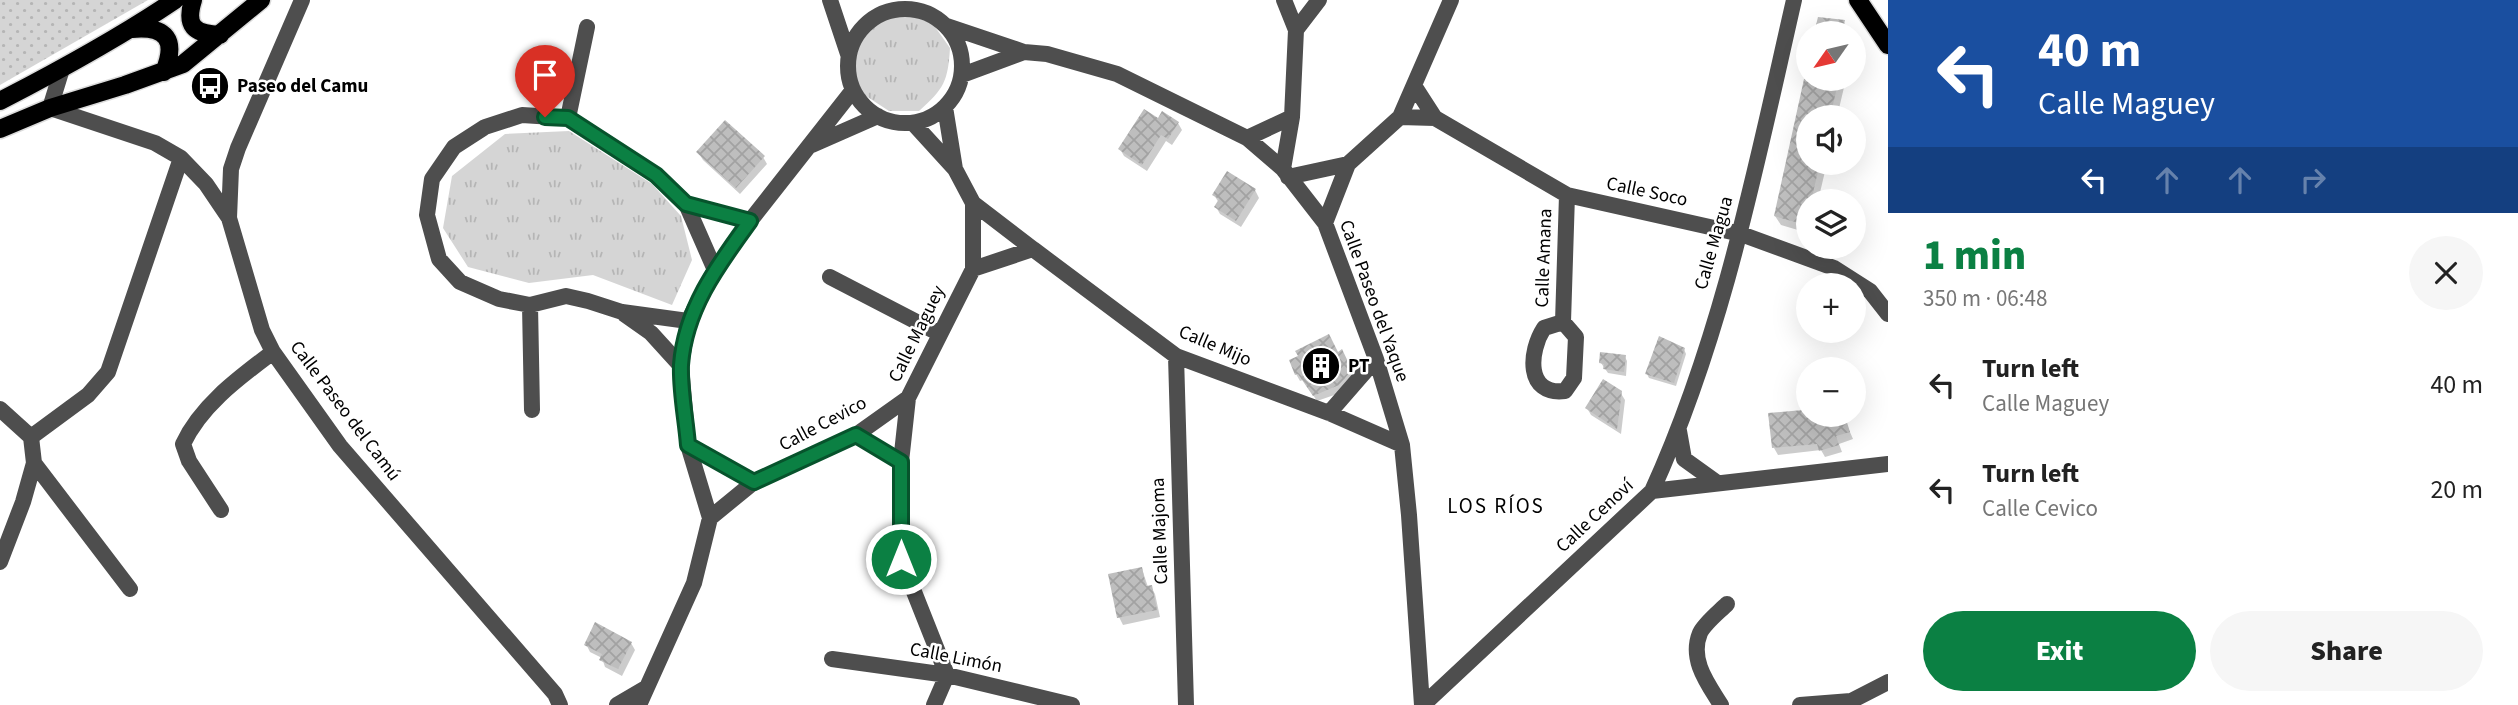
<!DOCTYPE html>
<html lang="en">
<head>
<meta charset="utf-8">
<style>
	body { margin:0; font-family:"Source Sans 3",sans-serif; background:#f6f6f6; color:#222; height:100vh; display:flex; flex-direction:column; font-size:26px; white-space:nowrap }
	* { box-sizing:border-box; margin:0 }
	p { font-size:23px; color:#767676 }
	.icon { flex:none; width:38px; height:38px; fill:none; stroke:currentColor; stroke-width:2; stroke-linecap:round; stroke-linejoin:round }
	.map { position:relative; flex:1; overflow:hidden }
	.side { display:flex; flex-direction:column; background:#fff; width:630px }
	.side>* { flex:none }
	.guide { background:#1a4fa0; color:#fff; overflow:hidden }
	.needle { width:46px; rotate:236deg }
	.controls { position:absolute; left:1796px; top:21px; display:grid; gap:14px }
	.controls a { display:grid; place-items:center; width:70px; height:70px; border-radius:50%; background:#fff; box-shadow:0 7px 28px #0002; font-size:35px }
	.pin { position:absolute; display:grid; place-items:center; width:60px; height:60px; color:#fff; margin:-72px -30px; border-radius:50% 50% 50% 0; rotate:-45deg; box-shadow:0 0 7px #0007 }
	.pin .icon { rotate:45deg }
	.me { position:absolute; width:77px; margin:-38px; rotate:0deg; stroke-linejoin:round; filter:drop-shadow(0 0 5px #0008) }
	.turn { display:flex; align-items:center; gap:24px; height:147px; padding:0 35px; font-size:32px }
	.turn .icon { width:91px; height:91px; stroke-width:2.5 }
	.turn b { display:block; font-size:49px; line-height:60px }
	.lanes { display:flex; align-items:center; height:66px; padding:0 35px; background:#0003; justify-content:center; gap:35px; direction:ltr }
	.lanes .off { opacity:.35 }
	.round { display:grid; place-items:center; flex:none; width:74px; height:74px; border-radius:37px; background:#f6f6f6 }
	.head { display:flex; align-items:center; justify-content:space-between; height:119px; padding:0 35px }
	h1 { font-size:42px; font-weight:800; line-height:52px; color:#0b8043 }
	.action { display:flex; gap:14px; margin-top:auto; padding:14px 35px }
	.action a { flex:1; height:80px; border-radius:42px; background:#0b8043; color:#fff; font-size:28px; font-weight:800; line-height:80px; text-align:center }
	.action a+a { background:#f6f6f6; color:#222 }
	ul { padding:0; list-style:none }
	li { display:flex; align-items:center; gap:21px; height:105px; padding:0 35px }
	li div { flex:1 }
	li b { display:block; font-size:26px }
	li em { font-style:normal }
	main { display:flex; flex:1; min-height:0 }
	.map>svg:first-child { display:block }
	.grass { fill:url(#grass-tufts) }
	.garden { fill:url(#garden-dots) }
	.shadow { fill:#0003 }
	.building { fill:url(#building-cross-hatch) }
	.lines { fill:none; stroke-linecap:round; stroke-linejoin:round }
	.major-casing { stroke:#dbdbdb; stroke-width:21 }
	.minor { stroke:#4e4e4e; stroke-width:16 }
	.major { stroke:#000; stroke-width:18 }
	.route-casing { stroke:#07532c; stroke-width:18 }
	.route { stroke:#0b8043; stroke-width:12 }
	.labels { text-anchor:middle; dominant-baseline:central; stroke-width:5; stroke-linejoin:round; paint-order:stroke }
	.poi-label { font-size:19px; font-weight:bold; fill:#000; stroke:#fff; text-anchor:start }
	.street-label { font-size:19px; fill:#000; stroke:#fff }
	.neighbourhood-label { font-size:21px; letter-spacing:2px; fill:#000; stroke:#fff }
</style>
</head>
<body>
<main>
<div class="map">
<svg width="1888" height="705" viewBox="0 0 1888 705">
	<defs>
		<pattern id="grass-tufts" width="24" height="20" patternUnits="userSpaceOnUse" patternTransform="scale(1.75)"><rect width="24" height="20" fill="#d5d5d5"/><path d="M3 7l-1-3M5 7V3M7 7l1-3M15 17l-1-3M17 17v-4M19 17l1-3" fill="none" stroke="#b5b5b5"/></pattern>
		<pattern id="garden-dots" width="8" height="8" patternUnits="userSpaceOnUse" patternTransform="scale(1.75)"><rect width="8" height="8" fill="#d5d5d5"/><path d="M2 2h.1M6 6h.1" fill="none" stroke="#b5b5b5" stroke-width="1.8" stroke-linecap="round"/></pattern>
		<pattern id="building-cross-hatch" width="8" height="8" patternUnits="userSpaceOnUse" patternTransform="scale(1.75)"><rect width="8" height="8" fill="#bebebe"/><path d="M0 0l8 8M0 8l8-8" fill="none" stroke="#a2a2a2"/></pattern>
	</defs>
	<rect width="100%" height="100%" fill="#fff"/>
	<path class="grass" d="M 903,12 L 933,24 L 950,48 C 948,81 944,89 919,111 L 889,111 L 863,94 L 850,64 L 859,40 L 874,20 Z
		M 569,131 L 652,184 L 681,216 L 692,260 L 672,305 L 593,275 L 529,283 L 468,267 L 443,228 L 452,176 L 505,134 Z"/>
	<path class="garden" d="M 0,0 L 148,0 L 0,85 Z"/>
	<path class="shadow" d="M 1819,19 L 1844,22 L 1849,33 L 1816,33 Z
		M 1808,71 L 1808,79 L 1846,79 L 1837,117 L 1808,117 L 1808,163 L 1827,163 L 1818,201 L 1808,201 L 1808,233 L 1781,225 L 1775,216 Z
		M 1158,120 L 1178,123 L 1182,130 L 1172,145 L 1166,141 L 1147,171 L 1124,156 L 1120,149 Z
		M 698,152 L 763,157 L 767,164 L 740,194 L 703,160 Z
		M 1255,190 L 1259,198 L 1241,227 L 1220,214 L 1216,207 L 1219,203 L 1214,195 Z
		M 1684,349 L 1686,354 L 1676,386 L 1649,378 L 1647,374 Z
		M 1625,357 L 1627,361 L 1626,376 L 1608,373 L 1601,363 Z
		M 1345,359 L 1355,379 L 1343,392 L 1317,401 L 1303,380 L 1300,381 L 1296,374 Z
		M 1620,392 L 1625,400 L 1621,434 L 1591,415 L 1587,408 Z
		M 1804,415 L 1830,415 L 1832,422 L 1844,418 L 1853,439 L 1839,444 L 1842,452 L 1825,457 L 1821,450 L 1778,455 L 1774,448 Z
		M 1142,569 L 1148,587 L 1151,587 L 1155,594 L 1160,617 L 1123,625 L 1119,617 Z
		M 631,643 L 635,650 L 622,676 L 605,667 L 602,658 L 590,652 L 586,644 Z"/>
	<path class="building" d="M 1818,17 L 1845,20 L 1842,33 L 1814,33 Z
		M 1804,79 L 1839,79 L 1830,117 L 1808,117 L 1808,163 L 1820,163 L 1811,201 L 1808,201 L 1806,225 L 1774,216 Z
		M 1144,109 L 1158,118 L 1162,111 L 1179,122 L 1168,139 L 1161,135 L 1142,165 L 1118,149 Z
		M 725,120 L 765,156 L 736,188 L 696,152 Z
		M 1227,171 L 1256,189 L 1236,221 L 1214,207 L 1219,199 L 1212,195 Z
		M 1329,334 L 1338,352 L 1342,349 L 1352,370 L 1339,385 L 1313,396 L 1298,374 L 1295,375 L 1289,360 L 1298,356 L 1295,351 Z
		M 1659,336 L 1685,348 L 1674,383 L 1645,374 Z
		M 1600,352 L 1626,355 L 1624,372 L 1603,369 L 1604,364 L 1599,363 Z
		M 1603,379 L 1622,391 L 1617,429 L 1585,408 Z
		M 1803,410 L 1804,413 L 1808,412 L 1808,415 L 1829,415 L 1831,421 L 1845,416 L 1850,432 L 1836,436 L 1839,445 L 1819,451 L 1817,444 L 1772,448 L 1768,413 Z
		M 1142,567 L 1146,586 L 1152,585 L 1157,610 L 1117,618 L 1108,574 Z
		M 595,622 L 632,642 L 618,669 L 599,660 L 602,654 L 584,645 Z"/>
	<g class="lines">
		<g class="major-casing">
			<path id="major" d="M 193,0 C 185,26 194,34 220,35
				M 1858,0 L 1888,45
				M 132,29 C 167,26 177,40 164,72
				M 0,101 C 60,70 119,38 175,0
				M 0,129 L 50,108 L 125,85 L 183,64 L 261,0"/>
		</g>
		<path class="minor" d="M 830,0 L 848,54
			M848 66a57 57 0 1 1 114 0a57 57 0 1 1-114 0Z
			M 947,26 L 1024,52 L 1047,54 L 1117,74 L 1247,138 L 1283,169 L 1325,223 L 1376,359 L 1402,445 L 1409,515 L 1422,705
			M 1296,30 L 1319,0
			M 62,69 L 50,108 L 155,143 L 181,158 L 206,184 L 229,218 L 262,330 L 273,352 L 340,446 L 555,694 L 560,705
			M 962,75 L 1024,52
			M 1415,87 L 1435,118 L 1567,195 L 1741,234 L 1834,268 L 1870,291 L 1888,314
			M 945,107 L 955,169
			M 1400,117 L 1435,118
			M 568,118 L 587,27
			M 913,123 L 955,169 L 973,203 L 1033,249 L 973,269 L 908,398 L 901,462 L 901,559 L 947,675 L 934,705
			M 1247,138 L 1292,117 L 1296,30 L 1284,0
			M 812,145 L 878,116
			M 1283,169 L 1292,117
			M 1288,177 L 1348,164
			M 973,203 L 973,269
			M 686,204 L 750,221
			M 229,218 L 231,169 L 238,148 L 302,0
			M 1325,223 L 1348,164 L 1400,117 L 1451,0
			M 1033,249 L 1176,356 L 1329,413 L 1402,445
			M 830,277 L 940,334
			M 530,305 L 532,410
			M 624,314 L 651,333 L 681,366
			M 688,321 L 622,312 L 588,301 L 566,296 L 530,305 L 499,299 L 460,282 L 439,259 L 427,215 L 432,179 L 454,147 L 485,127 L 522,115 L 568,118 L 656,175 L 686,204 L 715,270
			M 1563,322 L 1576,337 L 1574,378 L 1565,391 C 1525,396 1529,351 1544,328 L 1563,322 L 1567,195
			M 1176,356 L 1186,705
			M 0,409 L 31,437
			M 1329,413 L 1376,359
			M 1679,431 L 1684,459 L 1716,482
			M 856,435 L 901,462
			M 31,437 L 88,395 L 108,372 L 181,158
			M 688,445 L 754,482
			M 34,463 L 130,589
			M 1652,491 C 1723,335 1756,166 1794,0
			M 221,510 L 189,461 L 183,444 C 201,405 240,377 273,352
			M 710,518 L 754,482 L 856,435 L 908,398
			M 0,562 L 23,502 L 34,463 L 31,437
			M 832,659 L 947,675 L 1072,705
			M 617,705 L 646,688
			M 639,705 L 694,583 L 710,518 L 688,445 L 681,366 L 688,321 L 715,270 L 750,221 L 853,90
			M 1423,705 L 1652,491 L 1888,464
			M 1721,705 C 1708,684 1689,660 1700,633 C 1705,623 1719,612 1727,604
			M 1800,705 L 1851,701 L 1888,682"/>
		<use href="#major" class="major"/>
	</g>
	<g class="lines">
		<g class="route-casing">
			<path id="route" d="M 545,117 L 568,118 L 656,175 L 686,204 L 750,221 C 718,265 685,309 681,365 C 680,391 686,419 688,445 L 754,482 L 856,435 L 901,462 L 901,559"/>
		</g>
		<use href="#route" class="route"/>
	</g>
	<defs>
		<g id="bus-disc" transform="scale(2.0125)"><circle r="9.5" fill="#000" stroke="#fff"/><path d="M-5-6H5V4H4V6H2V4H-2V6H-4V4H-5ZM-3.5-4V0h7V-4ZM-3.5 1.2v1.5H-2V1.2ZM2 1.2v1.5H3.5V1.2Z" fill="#fff"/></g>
		<g id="building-disc" transform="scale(2.0125)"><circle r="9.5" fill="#000" stroke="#fff"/><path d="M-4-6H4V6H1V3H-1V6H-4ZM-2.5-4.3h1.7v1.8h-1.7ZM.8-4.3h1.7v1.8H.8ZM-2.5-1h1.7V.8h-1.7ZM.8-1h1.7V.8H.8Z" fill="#fff"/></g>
	</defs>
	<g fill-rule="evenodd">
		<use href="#bus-disc" x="210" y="86"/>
		<use href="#building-disc" x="1321" y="366"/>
	</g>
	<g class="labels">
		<g class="poi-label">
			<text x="237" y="86">Paseo del Camu</text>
			<text x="1348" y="366">PT</text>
		</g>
		<g class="street-label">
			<text transform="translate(1647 192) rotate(12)">Calle Soco</text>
			<text transform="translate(1714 243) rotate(-74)">Calle Magua</text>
			<text transform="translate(1544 258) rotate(-88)">Calle Amana</text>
			<text transform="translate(1374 301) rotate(70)">Calle Paseo del Yaque</text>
			<text transform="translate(917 334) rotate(-64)">Calle Maguey</text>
			<text transform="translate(1215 346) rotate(23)">Calle Mijo</text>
			<text transform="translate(345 411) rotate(53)">Calle Paseo del Camú</text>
			<text transform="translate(823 424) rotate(-28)">Calle Cevico</text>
			<text transform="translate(1595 516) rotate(-43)">Calle Cenoví</text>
			<text transform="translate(1160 531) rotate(-92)">Calle Majoma</text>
			<text transform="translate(956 658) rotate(11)">Calle Limón</text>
		</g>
		<g class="neighbourhood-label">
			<text x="1496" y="506">LOS RÍOS</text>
		</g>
	</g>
</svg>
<div class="controls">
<a><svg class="needle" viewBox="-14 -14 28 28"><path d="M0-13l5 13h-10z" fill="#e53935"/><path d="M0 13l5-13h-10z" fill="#767676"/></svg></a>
<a><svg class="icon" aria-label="sound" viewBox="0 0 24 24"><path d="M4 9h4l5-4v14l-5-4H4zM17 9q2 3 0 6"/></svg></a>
<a><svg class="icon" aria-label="layers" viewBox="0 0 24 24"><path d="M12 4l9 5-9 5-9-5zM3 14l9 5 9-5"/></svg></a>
<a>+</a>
<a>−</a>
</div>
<div class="pin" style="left:545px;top:117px;background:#d93025"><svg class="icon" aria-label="arrive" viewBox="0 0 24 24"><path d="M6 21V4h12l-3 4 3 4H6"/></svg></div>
<svg class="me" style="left:901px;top:559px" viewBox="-20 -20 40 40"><circle r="17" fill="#0b8043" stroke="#fff" stroke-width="3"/><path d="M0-11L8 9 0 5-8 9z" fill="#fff"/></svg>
</div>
<section class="side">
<div class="guide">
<div class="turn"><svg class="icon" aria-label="left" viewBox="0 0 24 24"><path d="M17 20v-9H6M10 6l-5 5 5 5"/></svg><div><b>40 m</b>Calle Maguey</div></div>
<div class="lanes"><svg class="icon" aria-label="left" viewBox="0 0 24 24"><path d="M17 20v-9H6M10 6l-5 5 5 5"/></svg><svg class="icon off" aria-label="ahead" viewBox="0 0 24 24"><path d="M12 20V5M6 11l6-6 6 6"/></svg><svg class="icon off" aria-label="ahead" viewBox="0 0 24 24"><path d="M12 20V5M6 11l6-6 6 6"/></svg><svg class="icon off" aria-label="right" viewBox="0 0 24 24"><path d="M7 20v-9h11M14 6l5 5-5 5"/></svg></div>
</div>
<div class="head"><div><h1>1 min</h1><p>350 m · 06:48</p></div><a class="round"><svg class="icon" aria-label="close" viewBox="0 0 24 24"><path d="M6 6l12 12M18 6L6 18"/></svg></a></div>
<ul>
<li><svg class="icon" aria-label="left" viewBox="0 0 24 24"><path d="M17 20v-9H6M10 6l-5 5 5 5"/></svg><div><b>Turn left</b><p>Calle Maguey</p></div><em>40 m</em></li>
<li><svg class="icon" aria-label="left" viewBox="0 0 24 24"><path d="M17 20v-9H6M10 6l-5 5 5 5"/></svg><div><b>Turn left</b><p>Calle Cevico</p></div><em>20 m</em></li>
</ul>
<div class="action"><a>Exit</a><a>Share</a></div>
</section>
</main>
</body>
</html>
